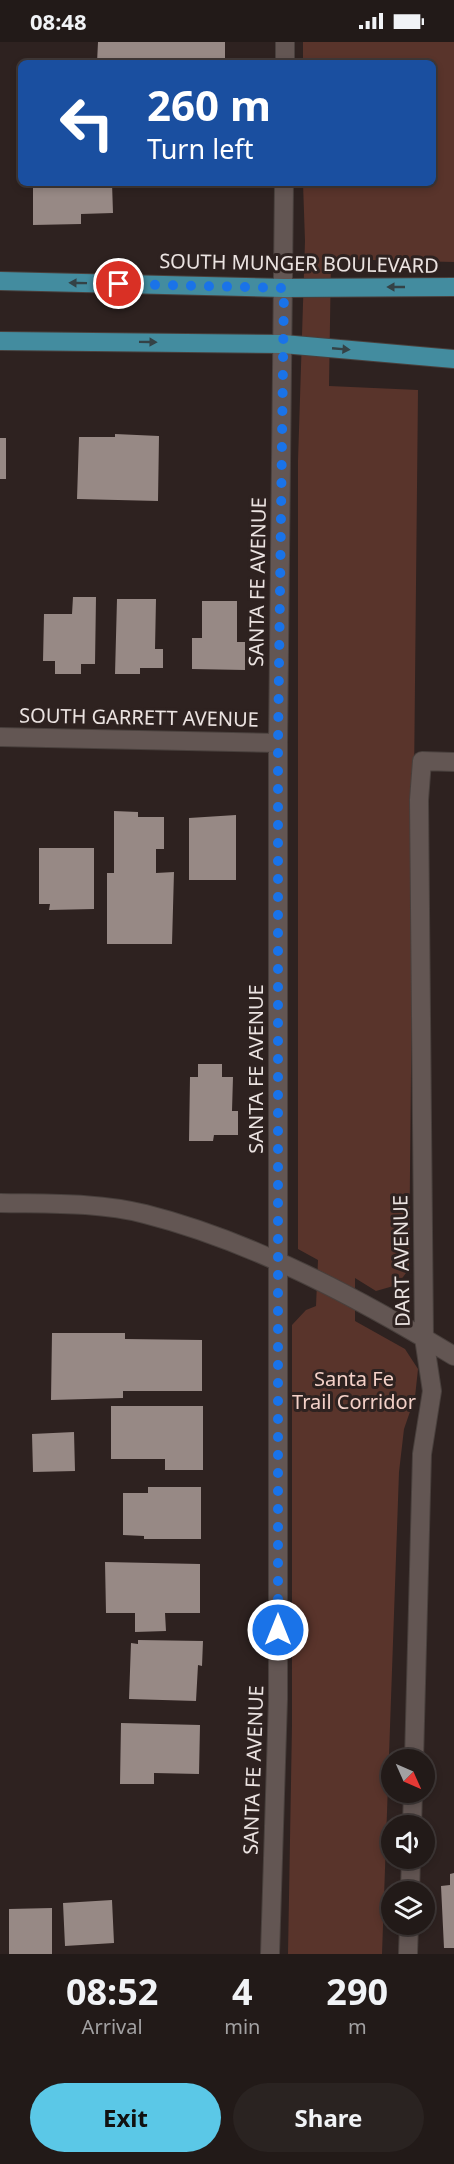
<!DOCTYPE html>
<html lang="en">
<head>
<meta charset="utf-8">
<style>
	body { margin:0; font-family:"Noto Sans",sans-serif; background:#2a2321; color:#f1f3f6; height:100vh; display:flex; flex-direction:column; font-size:22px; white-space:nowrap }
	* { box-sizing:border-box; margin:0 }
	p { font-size:20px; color:#a2a1a2 }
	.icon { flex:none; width:33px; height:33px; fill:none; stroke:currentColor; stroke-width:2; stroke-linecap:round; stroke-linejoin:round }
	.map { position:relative; height:1912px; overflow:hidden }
	.panel { display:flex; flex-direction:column; background:#221a18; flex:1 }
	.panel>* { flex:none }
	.banner { position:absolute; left:18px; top:18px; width:418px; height:126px; border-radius:9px; box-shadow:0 3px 9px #0003,0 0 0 2px #3f3837; background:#1a4fa0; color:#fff; overflow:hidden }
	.needle { width:39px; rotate:135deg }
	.buttons { position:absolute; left:381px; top:1707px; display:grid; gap:12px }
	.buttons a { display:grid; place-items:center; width:54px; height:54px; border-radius:50%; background:#221a18; box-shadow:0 3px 9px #0003,0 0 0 2px #3f3837; font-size:30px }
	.pin { position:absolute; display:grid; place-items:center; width:51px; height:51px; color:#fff; margin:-26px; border:3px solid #fff; border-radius:50%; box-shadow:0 2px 6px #0007 }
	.me { position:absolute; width:66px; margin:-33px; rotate:0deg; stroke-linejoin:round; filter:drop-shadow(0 0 4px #0008) }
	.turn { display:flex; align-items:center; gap:21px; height:126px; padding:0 30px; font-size:27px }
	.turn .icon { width:78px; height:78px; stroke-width:2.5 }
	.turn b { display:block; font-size:42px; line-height:51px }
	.eta { display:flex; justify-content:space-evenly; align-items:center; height:102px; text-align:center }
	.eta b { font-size:36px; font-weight:700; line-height:42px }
	.action { display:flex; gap:12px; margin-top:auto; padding:12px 30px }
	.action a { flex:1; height:69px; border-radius:36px; background:#5bc8e7; color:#111; font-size:24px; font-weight:700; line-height:69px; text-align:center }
	.action a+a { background:#2a2321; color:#f1f3f6 }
	.status { display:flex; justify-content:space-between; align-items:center; height:42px; padding:0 30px; background:#221a18; direction:ltr }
	.status svg { height:16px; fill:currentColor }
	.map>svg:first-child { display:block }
	.green { fill:#59342b }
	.building { fill:#978985 }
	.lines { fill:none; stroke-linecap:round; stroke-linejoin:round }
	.minor-casing { stroke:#49403d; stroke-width:20 }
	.major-casing { stroke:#49403d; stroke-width:20 }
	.minor { stroke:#635653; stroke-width:18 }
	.major { stroke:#438c9f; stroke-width:18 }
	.oneway { fill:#344246 }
	.route { stroke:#1a73e8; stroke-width:10; stroke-dasharray:0 18 }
	.labels { text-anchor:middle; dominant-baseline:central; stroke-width:6; stroke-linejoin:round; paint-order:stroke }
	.street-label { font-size:20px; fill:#ebe3e1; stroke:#2e2220 }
	.park-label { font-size:20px; fill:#f4d1c8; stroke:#2e2220 }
</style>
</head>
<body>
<div class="status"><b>08:48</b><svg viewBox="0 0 49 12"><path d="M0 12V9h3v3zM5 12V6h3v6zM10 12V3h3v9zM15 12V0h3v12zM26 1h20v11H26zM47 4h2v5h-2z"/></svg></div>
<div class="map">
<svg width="454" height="1912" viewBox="0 0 454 1912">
	<rect width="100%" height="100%" fill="#2e2220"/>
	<path class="green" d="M 303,0 L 454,0 L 454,220 L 331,217 L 329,344 L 418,348 L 409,1227 L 397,1243 L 376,1249 L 355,1236 L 355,1279 L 405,1307 L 418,1327 L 415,1355 L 404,1387 L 399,1430 L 382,1912 L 288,1912 L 292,1683 L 292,1283 L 306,1268 L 316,1264 L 318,1218 L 298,1207 L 298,419 L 305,199 L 303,141 L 434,141 L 434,21 L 303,21 Z"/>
	<path class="building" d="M 98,0 L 225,0 L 225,21 L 97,21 Z
		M 33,141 L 112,141 L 113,171 L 81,172 L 81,182 L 33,183 Z
		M 115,392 L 159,394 L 158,459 L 77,457 L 79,395 L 115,395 Z
		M 0,396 L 6,396 L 6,437 L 0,437 Z
		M 73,555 L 96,555 L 95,622 L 81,622 L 81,632 L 55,632 L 55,619 L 43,619 L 44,572 L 72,572 Z
		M 117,557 L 156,557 L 155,607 L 163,607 L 163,626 L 140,626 L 140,632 L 115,632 Z
		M 202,559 L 237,559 L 237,600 L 245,600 L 245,628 L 192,627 L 192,596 L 202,596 Z
		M 114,769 L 138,770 L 138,775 L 164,775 L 164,807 L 156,807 L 156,831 L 174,830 L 172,902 L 107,902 L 107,831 L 114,831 Z
		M 236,773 L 236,838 L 189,838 L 189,776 Z
		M 39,806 L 94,806 L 94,867 L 49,868 L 50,862 L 39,862 Z
		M 198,1022 L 222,1022 L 222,1035 L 233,1035 L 232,1069 L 238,1069 L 238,1093 L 214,1093 L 213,1099 L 189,1099 L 190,1035 L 198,1035 Z
		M 52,1291 L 125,1291 L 125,1297 L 202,1298 L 202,1349 L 123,1349 L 123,1356 L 51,1358 Z
		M 111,1364 L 203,1364 L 203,1428 L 165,1428 L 165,1417 L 111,1417 Z
		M 74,1390 L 75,1429 L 33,1430 L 32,1392 Z
		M 148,1445 L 201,1445 L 201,1497 L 144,1497 L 144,1494 L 123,1493 L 123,1451 L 148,1451 Z
		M 105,1520 L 200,1522 L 200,1571 L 165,1571 L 166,1589 L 135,1590 L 135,1571 L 106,1571 Z
		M 138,1598 L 203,1599 L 202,1624 L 198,1623 L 196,1659 L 129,1657 L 131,1601 L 138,1602 Z
		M 121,1681 L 200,1683 L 199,1732 L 154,1731 L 154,1742 L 120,1742 Z
		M 454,1831 L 454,1906 L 444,1906 L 441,1844 L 450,1843 L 450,1832 Z
		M 112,1858 L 114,1901 L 65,1904 L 63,1861 Z
		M 52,1866 L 52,1912 L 9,1912 L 9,1867 Z"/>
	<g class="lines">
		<g class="minor-casing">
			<path id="minor" d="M 285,21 L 285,0
				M 0,695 L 278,701
				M 0,1161 C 48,1162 98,1160 145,1172 C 252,1199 360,1257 454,1314
				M 414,1718 L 422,1412 L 432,1349 L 424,1296 L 419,758 L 422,719 L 454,720
				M 412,1784 L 413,1750
				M 410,1850 L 411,1816
				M 270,1912 L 278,1657 L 278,701 L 284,141
				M 408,1912 L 409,1882"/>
		</g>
		<g class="major-casing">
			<path id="major" d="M 0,239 L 284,246 L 454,245
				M 0,299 L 283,302 L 454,317"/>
		</g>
		<use href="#minor" class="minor"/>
		<use href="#major" class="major"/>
	</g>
	<defs><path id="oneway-solid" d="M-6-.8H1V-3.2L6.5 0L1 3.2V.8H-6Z" transform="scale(1.5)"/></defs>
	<g class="oneway">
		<use href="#oneway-solid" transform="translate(78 241) rotate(-179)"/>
		<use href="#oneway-solid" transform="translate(396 245) rotate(-180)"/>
		<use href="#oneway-solid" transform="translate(148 300) rotate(1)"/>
		<use href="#oneway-solid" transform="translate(341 307) rotate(5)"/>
	</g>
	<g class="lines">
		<path class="route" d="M 119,242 L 284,246 L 278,701 L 278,1588"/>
	</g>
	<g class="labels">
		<g class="street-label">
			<text transform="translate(299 221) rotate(1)">SOUTH MUNGER BOULEVARD</text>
			<text transform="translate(257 540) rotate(-89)">SANTA FE AVENUE</text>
			<text transform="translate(139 675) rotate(1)">SOUTH GARRETT AVENUE</text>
			<text transform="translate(255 1027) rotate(-90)">SANTA FE AVENUE</text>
			<text transform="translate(401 1219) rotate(-91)">DART AVENUE</text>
			<text transform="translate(253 1728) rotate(-88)">SANTA FE AVENUE</text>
		</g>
		<g class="park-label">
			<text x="354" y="1336">Santa Fe<tspan x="354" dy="23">Trail Corridor</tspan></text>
		</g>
	</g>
</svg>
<div class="buttons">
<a><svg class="needle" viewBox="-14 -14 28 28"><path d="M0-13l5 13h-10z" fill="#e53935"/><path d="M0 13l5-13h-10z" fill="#a2a1a2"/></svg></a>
<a><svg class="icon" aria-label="sound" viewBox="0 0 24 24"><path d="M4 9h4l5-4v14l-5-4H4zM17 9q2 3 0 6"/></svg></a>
<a><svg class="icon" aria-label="layers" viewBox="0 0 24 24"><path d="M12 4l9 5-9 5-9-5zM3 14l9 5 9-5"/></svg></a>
</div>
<div class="pin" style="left:119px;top:242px;background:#d93025"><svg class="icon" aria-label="arrive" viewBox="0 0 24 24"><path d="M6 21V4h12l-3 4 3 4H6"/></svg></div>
<svg class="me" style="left:278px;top:1588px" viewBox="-20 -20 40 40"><circle r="17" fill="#1a73e8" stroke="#fff" stroke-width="3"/><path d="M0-11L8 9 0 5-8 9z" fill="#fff"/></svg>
<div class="banner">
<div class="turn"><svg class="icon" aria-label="left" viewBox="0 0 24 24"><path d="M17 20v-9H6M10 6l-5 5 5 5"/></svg><div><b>260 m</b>Turn left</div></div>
</div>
</div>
<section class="panel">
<div class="eta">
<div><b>08:52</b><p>Arrival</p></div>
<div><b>4</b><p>min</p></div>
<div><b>290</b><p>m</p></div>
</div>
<div class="action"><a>Exit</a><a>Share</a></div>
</section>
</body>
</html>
